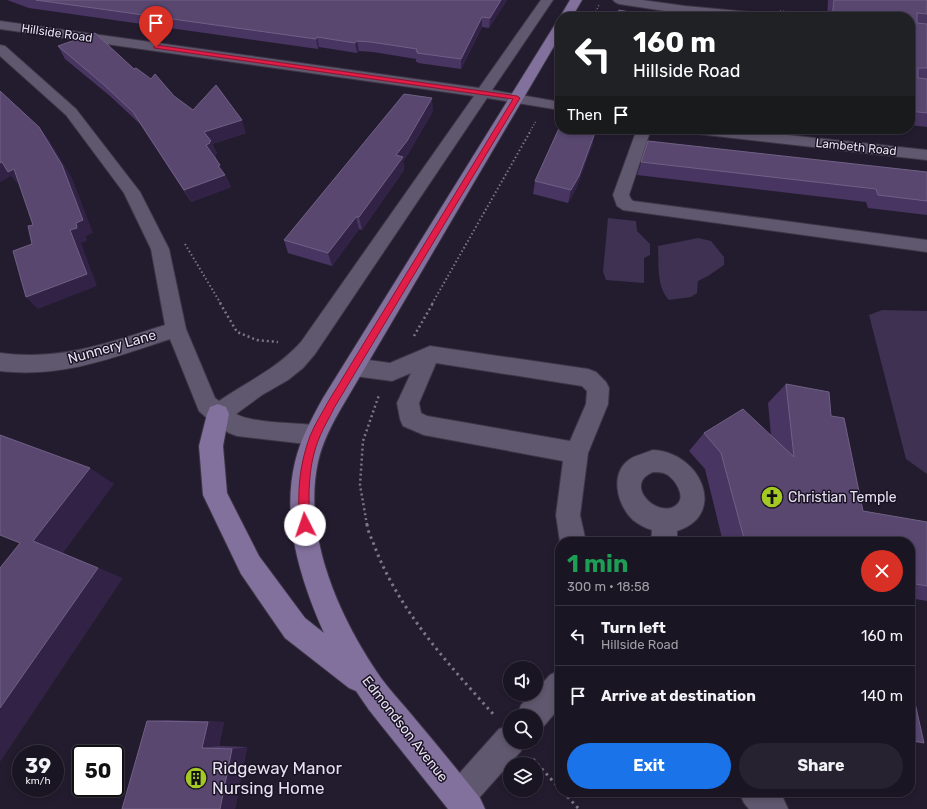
<!DOCTYPE html>
<html lang="en">
<head>
<meta charset="utf-8">
<style>
	body { margin:0; font-family:Rubik,sans-serif; background:#272230; color:#f1f3f6; height:100vh; display:flex; flex-direction:column; font-size:15px; white-space:nowrap }
	* { box-sizing:border-box; margin:0 }
	p { font-size:13px; color:#9f9fa6 }
	.icon { flex:none; width:22px; height:22px; fill:none; stroke:currentColor; stroke-width:2; stroke-linecap:round; stroke-linejoin:round }
	.map { position:relative; flex:1; overflow:hidden }
	.details { position:absolute; left:555px; top:537px; width:360px; height:260px; display:flex; flex-direction:column; background:#1a1523; border-radius:16px; box-shadow:0 2px 6px #0003,0 0 0 1px #383441 }
	.details>* { flex:none }
	.guide { position:absolute; left:555px; top:12px; width:360px; height:122px; border-radius:16px; box-shadow:0 2px 6px #0003,0 0 0 1px #383441; background:#202124; color:#fff; overflow:hidden }
	.controls { position:absolute; left:503px; top:661px; display:grid; gap:8px }
	.controls a { display:grid; place-items:center; width:40px; height:40px; border-radius:50%; background:#1a1523; box-shadow:0 2px 6px #0003,0 0 0 1px #383441; font-size:20px }
	.speed { position:absolute; left:12px; top:745px; display:flex; gap:8px; font-size:20px; font-weight:700; text-align:center }
	.speed>* { display:grid; place-content:center; width:52px; height:52px; border-radius:50%; background:#1a1523; box-shadow:0 2px 6px #0003,0 0 0 1px #383441; line-height:1 }
	.speed small { font-size:10px; font-weight:400 }
	.speed .limit { border:2px solid #111; border-radius:6px; background:#fff; color:#111 }
	.pin { position:absolute; display:grid; place-items:center; width:34px; height:34px; color:#fff; margin:-41px -17px; border-radius:50% 50% 50% 0; rotate:-45deg; box-shadow:0 0 4px #0007 }
	.pin .icon { rotate:45deg }
	.me { position:absolute; width:44px; margin:-22px; rotate:356deg; stroke-linejoin:round; filter:drop-shadow(0 0 3px #0008) }
	.turn { display:flex; align-items:center; gap:14px; height:84px; padding:0 12px; font-size:18px }
	.turn .icon { width:52px; height:52px; stroke-width:2.5 }
	.turn b { display:block; font-size:28px; line-height:34px }
	.then { display:flex; align-items:center; height:38px; padding:0 12px; background:#0003; gap:8px; font-size:15px }
	.round { display:grid; place-items:center; flex:none; width:42px; height:42px; border-radius:21px; background:#272230 }
	.head { display:flex; align-items:center; justify-content:space-between; height:68px; padding:0 12px }
	h1 { font-size:24px; font-weight:700; line-height:30px; color:#1e9e55 }
	.action { display:flex; gap:8px; margin-top:auto; padding:8px 12px }
	.action a { flex:1; height:46px; border-radius:24px; background:#1a73e8; color:#fff; font-size:16px; font-weight:700; line-height:46px; text-align:center }
	.action a+a { background:#272230; color:#f1f3f6 }
	ul { padding:0; list-style:none }
	li { display:flex; align-items:center; gap:12px; height:60px; padding:0 12px; border-top:1px solid #383441 }
	li div { flex:1 }
	li b { display:block; font-size:15px }
	li em { font-style:normal }
	.map>svg:first-child { display:block }
	.green { fill:#3e3151 }
	.lines { fill:none; stroke-linecap:round; stroke-linejoin:round }
	.minor-casing { stroke:#3d3646; stroke-width:2 }
	.major-casing { stroke:#3d3646; stroke-width:2 }
	.path-far3 { stroke:#7c7686; stroke-width:1.5; stroke-dasharray:1 2; stroke-linecap:butt }
	.path-far2 { stroke:#7c7686; stroke-width:2; stroke-dasharray:1.5 2.5; stroke-linecap:butt }
	.path-far1 { stroke:#7c7686; stroke-width:2.5; stroke-dasharray:2 3; stroke-linecap:butt }
	.path { stroke:#7c7686; stroke-width:3; stroke-dasharray:2.5 4; stroke-linecap:butt }
	.minor { fill:#60586e; fill-rule:evenodd }
	.major { fill:#82709d; fill-rule:evenodd }
	.wall { fill:#483561 }
	.shaded-wall { fill:#322346 }
	.building { fill:#594770; stroke:#6f6084 }
	.route { fill:#e11d48; stroke:#92132f }
	.labels { text-anchor:middle; dominant-baseline:central; stroke-width:3; stroke-linejoin:round; paint-order:stroke }
	.far-street-label { font-size:12px; fill:#e6e1ee; stroke:#1a1225 }
	.street-label { font-size:14px; fill:#e6e1ee; stroke:#1a1225 }
	.poi-label { font-size:14px; fill:#e6e1ee; stroke:#1a1225; text-anchor:start }
	.near-poi-label { font-size:17px; fill:#e6e1ee; stroke:#1a1225; text-anchor:start }
</style>
</head>
<body>
<div class="map">
<svg width="927" height="809" viewBox="0 0 927 809">
	<rect width="100%" height="100%" fill="#231c2f"/>
	<path class="green" d="M 608,218 L 636,221 L 637,231 L 650,244 L 650,255 L 644,258 L 644,283 L 606,280 L 603,272 Z
		M 698,238 L 711,241 L 724,257 L 724,265 L 708,276 L 698,281 L 697,293 L 691,297 L 669,300 C 656,286 659,264 658,246 Z
		M 882,310 L 927,311 L 927,474 L 906,459 L 869,315 Z"/>
	<g class="lines">
		<g class="minor-casing">
			<path id="minor" d="M 541,0 L 553,0 L 492,90 L 560,102 L 560,110 L 487,98 L 315,354 L 303,368 L 288,380 L 262,395 L 236,414 C 252,423 295,423 315,425 L 323,428 L 326,435 L 323,442 L 315,445 L 237,436 L 229,433 L 210,421 L 199,411 L 170,339 C 112,358 63,378 0,371 L 0,353 C 61,361 108,343 165,325 L 151,249 L 124,193 L 66,115 L 0,56 L 0,45 L 5,46 L 76,109 L 140,192 L 169,249 L 186,329 L 215,398 L 219,401 C 247,382 278,368 301,342 L 474,96 L 0,29 L 0,21 L 479,88 Z
				M 613,0 L 642,0 L 685,6 L 760,13 L 764,14 L 766,17 L 721,17 L 685,14 L 619,4 L 615,2 Z
				M 637,129 L 651,129 L 629,195 L 631,199 L 633,201 L 927,240 L 927,252 L 623,210 L 617,206 L 613,195 Z
				M 682,129 L 731,129 L 927,150 L 927,160 L 689,133 L 684,132 Z
				M 430,346 L 588,369 L 596,372 L 606,382 L 609,388 L 608,404 L 588,453 L 580,515 L 586,542 L 560,542 L 556,515 L 563,461 L 424,435 L 403,426 L 400,419 L 397,403 L 411,373 L 392,381 L 354,376 L 347,373 L 343,367 L 347,361 L 354,358 L 390,363 ZM 436,363 L 582,386 L 587,391 L 586,404 L 570,441 L 427,416 L 421,413 L 419,403 Z
				M 653,450 C 701,452 728,515 677,531 L 677,542 L 651,542 L 652,530 C 645,528 638,524 633,520 C 617,505 609,473 630,459 C 636,455 646,453 653,450 ZM 653,472 C 657,472 662,472 666,474 C 675,479 688,498 675,506 C 656,518 623,484 653,472 Z
				M 560,670 L 560,707 L 543,727 L 536,729 L 536,716 L 517,716 L 521,705 L 532,694 L 536,694 L 536,690 L 550,675 Z
				M 510,725 L 510,742 L 524,742 L 521,751 L 470,808 L 448,808 L 443,797 L 448,786 L 499,729 Z
				M 739,792 L 778,792 L 783,798 L 788,809 L 749,809 L 744,803 Z"/>
		</g>
		<g class="major-casing">
			<path id="major" d="M 570,0 L 582,0 L 572,17 L 560,17 Z
				M 560,22 L 560,36 L 339,412 C 330,428 322,444 318,462 C 302,536 340,619 381,678 C 392,693 405,706 416,720 C 438,746 459,772 480,798 L 485,809 L 448,809 L 369,710 L 356,691 L 349,688 L 285,638 L 241,574 L 203,495 L 199,446 L 207,414 L 210,407 L 218,404 L 226,407 L 229,414 L 223,446 L 227,493 L 259,556 L 305,618 L 324,633 C 301,581 281,520 295,462 C 300,440 312,418 323,398 L 554,26 L 556,23 Z"/>
		</g>
		<path class="path-far3" d="M 780,11 L 829,16
			M 593,17 L 599,5
			M 556,85 L 560,78
			M 610,129 L 619,131
			M 529,133 L 536,121"/>
		<path class="path-far2" d="M 185,244 L 221,304
			M 432,304 L 530,132"/>
		<path class="path-far1" d="M 220,303 L 237,332 L 257,340 L 278,342
			M 414,336 L 433,303
			M 367,525 L 360,485 L 363,441 L 379,395"/>
		<path class="path" d="M 367,524 C 368,533 373,541 376,550 C 401,613 449,665 494,715
			M 533,759 L 560,789
			M 563,792 L 579,809"/>
		<use href="#minor" class="minor"/>
		<use href="#major" class="major"/>
	</g>
	<path class="wall" d="M 7,0 L 507,0 L 489,28 L 482,27 L 461,69 L 418,63 L 418,62 L 416,62 L 416,59 L 373,52 L 359,51 L 357,53 L 319,47 L 318,49 L 29,8 Z
		M 828,0 L 927,0 L 927,127 L 910,125 L 910,17 L 827,17 Z
		M 58,46 L 134,69 L 174,96 L 193,110 L 246,133 L 212,144 L 217,153 L 215,154 L 216,156 L 215,156 L 225,175 L 231,187 L 191,202 L 140,124 L 110,96 L 65,59 Z
		M 433,111 L 408,154 L 403,161 L 404,170 L 362,230 L 359,229 L 332,266 L 288,253 L 284,240 Z
		M 648,141 L 927,172 L 927,215 L 868,208 L 866,202 L 637,175 Z
		M 593,143 L 576,189 L 568,203 L 533,194 L 535,181 Z
		M 786,384 L 831,416 L 863,511 L 927,522 L 927,601 L 910,598 L 910,542 L 723,542 L 705,469 L 689,451 L 704,433 L 771,435 L 768,403 Z
		M 910,681 L 924,743 L 910,742 Z
		M 167,720 L 224,722 L 219,746 L 247,747 L 235,809 L 122,809 L 147,721 Z"/>
	<path class="shaded-wall" d="M 501,0 L 507,0 L 489,28 L 490,18 Z
		M 482,17 L 482,27 L 461,69 L 461,59 Z
		M 317,37 L 319,47 L 318,49 L 316,39 Z
		M 357,41 L 359,51 L 357,53 L 355,43 Z
		M 432,98 L 433,111 L 408,154 L 403,161 L 404,170 L 362,230 L 359,217 L 396,155 Z
		M 242,120 L 246,133 L 212,144 L 217,153 L 215,154 L 216,156 L 212,157 L 206,145 L 204,132 Z
		M 39,127 L 49,140 L 72,178 L 93,233 L 86,236 L 87,241 L 81,243 L 97,286 L 38,309 L 26,297 L 76,223 Z
		M 596,130 L 593,143 L 576,189 L 568,203 L 571,190 Z
		M 2,162 L 14,169 L 25,182 L 19,185 L 11,176 L 0,182 L 0,163 Z
		M 220,165 L 231,187 L 191,202 L 184,190 Z
		M 356,217 L 359,229 L 332,266 L 328,253 Z
		M 90,468 L 114,484 L 63,553 L 123,578 L 0,762 L 0,708 L 33,541 Z
		M 208,722 L 224,722 L 219,746 L 202,748 Z
		M 247,747 L 235,809 L 220,809 L 232,749 Z"/>
	<path class="building" d="M 36,0 L 501,0 L 490,18 L 482,17 L 461,59 L 417,53 L 418,52 L 416,51 L 417,49 L 371,42 L 357,41 L 355,43 L 317,37 L 316,39 Z
		M 834,0 L 927,0 L 927,14 L 917,13 L 917,23 L 927,24 L 927,68 L 918,68 L 918,78 L 927,79 L 927,113 L 910,111 L 910,17 L 832,17 Z
		M 619,10 L 645,15 L 644,16 L 655,16 L 654,17 L 615,17 Z
		M 95,33 L 134,69 L 136,68 L 151,79 L 155,74 L 174,96 L 193,110 L 216,85 L 242,120 L 204,132 L 211,141 L 209,142 L 210,143 L 206,145 L 220,165 L 218,166 L 225,175 L 184,190 L 133,112 L 103,84 L 58,46 Z
		M 0,91 L 39,127 L 62,165 L 83,220 L 76,223 L 77,228 L 70,230 L 87,274 L 26,297 L 13,251 L 32,244 L 28,226 L 33,225 L 14,169 L 8,172 L 2,162 L 0,163 Z
		M 404,94 L 432,98 L 407,141 L 396,155 L 403,157 L 359,217 L 356,217 L 328,253 L 284,240 Z
		M 560,126 L 560,129 L 589,129 L 596,130 L 579,176 L 571,190 L 535,181 Z
		M 648,141 L 927,172 L 927,201 L 878,195 L 876,189 L 641,162 Z
		M 786,384 L 829,392 L 831,416 L 844,418 L 863,511 L 927,522 L 927,586 L 910,583 L 910,542 L 745,542 L 721,453 L 704,433 L 743,409 L 794,457 Z
		M 0,435 L 90,468 L 33,541 L 98,568 L 0,708 L 0,568 L 20,543 L 0,535 Z
		M 910,681 L 924,743 L 910,740 Z
		M 147,721 L 208,722 L 202,748 L 232,749 L 220,809 L 122,809 Z"/>
	<path class="route" d="M 156,45 L 517,96 L 520,98 L 334,408 C 330,417 324,426 320,436 C 308,464 308,494 310,525 L 309,528 L 305,530 L 301,528 L 300,525 C 297,493 299,466 310,436 C 315,424 322,413 328,402 L 513,99 L 154,48 L 154,46 Z"/>
	<defs>
		<g id="church-disc" transform="scale(1.15)"><circle r="9.5" fill="#a4c824" stroke="#1a1225"/><path d="M-1.2-6h2.4v3.5h3.3v2.4h-3.3V6h-2.4V-.1h-3.3v-2.4h3.3Z" fill="#111"/></g>
		<g id="building-disc" transform="scale(1.15)"><circle r="9.5" fill="#a4c824" stroke="#1a1225"/><path d="M-4-6H4V6H1V3H-1V6H-4ZM-2.5-4.3h1.7v1.8h-1.7ZM.8-4.3h1.7v1.8H.8ZM-2.5-1h1.7V.8h-1.7ZM.8-1h1.7V.8H.8Z" fill="#111"/></g>
	</defs>
	<g fill-rule="evenodd">
		<use href="#church-disc" x="772" y="497"/>
		<use href="#building-disc" x="196" y="778"/>
	</g>
	<g class="labels">
		<g class="far-street-label">
			<text transform="translate(57 33) rotate(8)">Hillside Road</text>
			<text transform="translate(856 147) rotate(6)">Lambeth Road</text>
		</g>
		<g class="street-label">
			<text transform="translate(112 347) rotate(-16)">Nunnery Lane</text>
			<text transform="translate(405 729) rotate(52)">Edmondson Avenue</text>
		</g>
		<g class="poi-label">
			<text x="788" y="497">Christian Temple</text>
		</g>
		<g class="near-poi-label">
			<text x="212" y="768">Ridgeway Manor<tspan x="212" dy="20">Nursing Home</tspan></text>
		</g>
	</g>
</svg>
<div class="controls">
<a><svg class="icon" aria-label="sound" viewBox="0 0 24 24"><path d="M4 9h4l5-4v14l-5-4H4zM17 9q2 3 0 6"/></svg></a>
<a><svg class="icon" aria-label="search" viewBox="0 0 24 24"><circle cx="10" cy="10" r="6"/><path d="M15 15l6 6"/></svg></a>
<a><svg class="icon" aria-label="layers" viewBox="0 0 24 24"><path d="M12 4l9 5-9 5-9-5zM3 14l9 5 9-5"/></svg></a>
</div>
<div class="speed"><div>39<small>km/h</small></div><div class="limit">50</div></div>
<div class="pin" style="left:156px;top:47px;background:#d93025"><svg class="icon" aria-label="arrive" viewBox="0 0 24 24"><path d="M6 21V4h12l-3 4 3 4H6"/></svg></div>
<svg class="me" style="left:305px;top:525px" viewBox="-20 -20 40 40"><circle r="19" fill="#fff"/><path d="M0-13L10 11 0 6-10 11z" fill="#e11d48"/></svg>
<div class="guide">
<div class="turn"><svg class="icon" aria-label="left" viewBox="0 0 24 24"><path d="M17 20v-9H6M10 6l-5 5 5 5"/></svg><div><b>160 m</b>Hillside Road</div></div>
<div class="then">Then<svg class="icon" aria-label="arrive" viewBox="0 0 24 24"><path d="M6 21V4h12l-3 4 3 4H6"/></svg></div>
</div>
<section class="details">
<div class="head"><div><h1>1 min</h1><p>300 m · 18:58</p></div><a class="round" style="background:#d93025;color:#fff"><svg class="icon" aria-label="close" viewBox="0 0 24 24"><path d="M6 6l12 12M18 6L6 18"/></svg></a></div>
<ul>
<li><svg class="icon" aria-label="left" viewBox="0 0 24 24"><path d="M17 20v-9H6M10 6l-5 5 5 5"/></svg><div><b>Turn left</b><p>Hillside Road</p></div><em>160 m</em></li>
<li><svg class="icon" aria-label="arrive" viewBox="0 0 24 24"><path d="M6 21V4h12l-3 4 3 4H6"/></svg><div><b>Arrive at destination</b></div><em>140 m</em></li>
</ul>
<div class="action"><a>Exit</a><a>Share</a></div>
</section>
</div>
</body>
</html>
